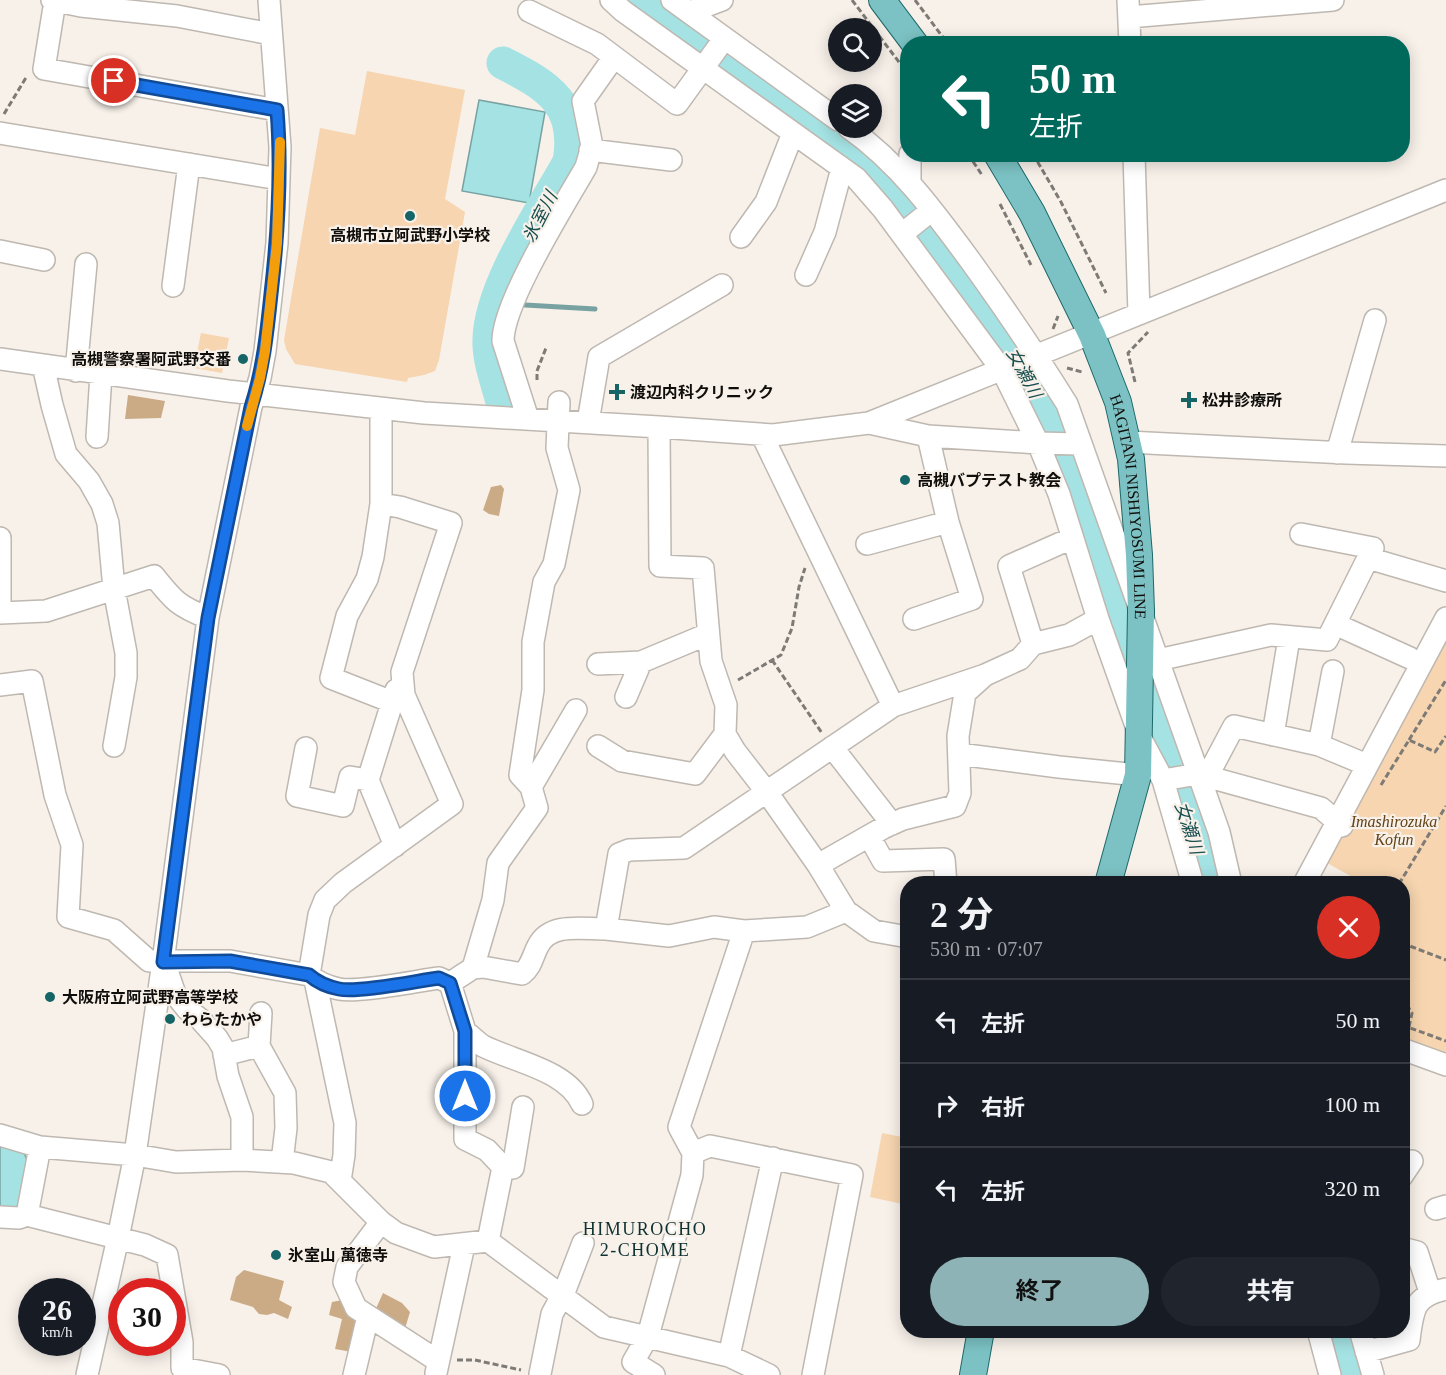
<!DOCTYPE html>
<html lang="ja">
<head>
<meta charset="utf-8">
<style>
	body { margin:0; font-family:"Times New Roman","Noto Sans JP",serif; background:#20242c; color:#f1f3f6; height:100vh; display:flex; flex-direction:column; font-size:22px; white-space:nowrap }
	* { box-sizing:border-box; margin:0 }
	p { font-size:20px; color:#9ea1a6 }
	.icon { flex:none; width:33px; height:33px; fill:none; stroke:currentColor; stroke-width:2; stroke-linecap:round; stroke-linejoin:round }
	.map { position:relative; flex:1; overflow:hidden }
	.details { position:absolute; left:900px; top:876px; width:510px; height:462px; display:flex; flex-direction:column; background:#171b24; border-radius:24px; box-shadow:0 3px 15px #0003 }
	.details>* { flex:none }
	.guide { position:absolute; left:900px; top:36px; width:510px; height:126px; border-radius:24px; box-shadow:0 3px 15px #0003; background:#00695c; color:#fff; overflow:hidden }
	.buttons { position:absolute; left:828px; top:18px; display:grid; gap:12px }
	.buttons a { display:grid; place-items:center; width:54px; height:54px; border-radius:50%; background:#171b24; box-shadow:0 3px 15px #0003; font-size:30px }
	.speed { position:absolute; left:18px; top:1278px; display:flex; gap:12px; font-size:30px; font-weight:700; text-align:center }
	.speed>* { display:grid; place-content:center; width:78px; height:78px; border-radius:50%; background:#171b24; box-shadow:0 3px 15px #0003; line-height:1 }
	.speed small { font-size:15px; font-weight:400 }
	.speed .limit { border:9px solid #d22; background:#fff; color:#111 }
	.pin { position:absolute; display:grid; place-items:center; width:51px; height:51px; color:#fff; margin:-26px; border:3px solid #fff; border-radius:50%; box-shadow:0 2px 6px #0007 }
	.me { position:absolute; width:66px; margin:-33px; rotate:0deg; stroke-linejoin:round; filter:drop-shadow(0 0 4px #0008) }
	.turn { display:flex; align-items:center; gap:21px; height:126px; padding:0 30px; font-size:27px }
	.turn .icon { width:78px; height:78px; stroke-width:2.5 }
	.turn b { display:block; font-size:42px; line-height:51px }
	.round { display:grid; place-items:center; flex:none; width:63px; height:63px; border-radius:32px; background:#20242c }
	.head { display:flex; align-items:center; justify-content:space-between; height:102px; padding:0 30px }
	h1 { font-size:36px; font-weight:700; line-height:45px }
	.primary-button { display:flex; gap:12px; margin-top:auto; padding:12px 30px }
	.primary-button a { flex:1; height:69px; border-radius:36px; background:#8eb3b6; color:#111; font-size:24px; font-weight:700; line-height:69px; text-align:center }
	.primary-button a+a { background:#20242c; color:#f1f3f6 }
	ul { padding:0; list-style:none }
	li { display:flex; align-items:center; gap:18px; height:84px; padding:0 30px; border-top:2px solid #363941 }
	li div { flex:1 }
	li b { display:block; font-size:22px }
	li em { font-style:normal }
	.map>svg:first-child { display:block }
	.green { fill:#f6d5b0 }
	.forest { fill:#cbab86 }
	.water { fill:#a4e2e3; stroke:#78a2a2; stroke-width:1.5 }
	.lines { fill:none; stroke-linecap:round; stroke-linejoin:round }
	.stream { stroke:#78a2a2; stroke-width:5 }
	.river { stroke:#a4e2e3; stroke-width:33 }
	.minor-casing { stroke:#beb8b1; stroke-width:24 }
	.major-casing { stroke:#1e6869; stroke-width:28 }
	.path { stroke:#7e7a75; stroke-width:3; stroke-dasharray:6 3; stroke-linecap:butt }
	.minor { stroke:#fff; stroke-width:21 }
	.major { stroke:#7cc2c4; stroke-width:26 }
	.route-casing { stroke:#114b97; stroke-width:15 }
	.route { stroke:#1a73e8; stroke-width:10 }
	.slow { stroke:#f59e0b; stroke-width:10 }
	.poi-dot { fill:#156567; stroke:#f8f1ea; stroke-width:2 }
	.labels { text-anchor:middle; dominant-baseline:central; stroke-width:4.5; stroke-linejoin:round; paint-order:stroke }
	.poi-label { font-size:16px; font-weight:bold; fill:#100e0b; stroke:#f8f1ea; text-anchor:start }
	.street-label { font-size:16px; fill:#100e0b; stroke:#f8f1ea }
	.park-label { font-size:16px; font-style:italic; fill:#624216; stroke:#f8f1ea }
	.water-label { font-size:18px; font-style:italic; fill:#194f50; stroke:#f8f1ea }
	.neighbourhood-label { font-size:18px; letter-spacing:1.5px; fill:#0e3132; stroke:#f8f1ea }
</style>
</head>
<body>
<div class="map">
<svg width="1446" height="1375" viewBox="0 0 1446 1375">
	<rect width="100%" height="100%" fill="#f8f1ea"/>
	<path class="green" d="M 367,71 L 465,90 L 445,199 L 465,212 L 439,360 L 435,371 L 424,375 L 408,378 L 407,382 L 295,364 L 286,349 L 284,340 L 320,128 L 355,135 Z
		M 201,333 L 229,338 L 222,373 L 194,368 Z
		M 1446,629 L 1446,1057 L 1403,1041 L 1402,884 L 1363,883 L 1320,859 Z
		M 882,1133 L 907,1138 L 907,1205 L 870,1197 Z"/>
	<path class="forest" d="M 128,395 L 165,401 L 161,418 L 125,419 Z
		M 501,485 L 504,489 L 499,516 L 489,514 L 483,510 L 491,487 Z
		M 244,1270 L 284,1281 L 279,1300 L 292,1307 L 288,1319 L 274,1313 L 267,1315 L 259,1314 L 253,1307 L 230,1300 L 236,1277 Z
		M 383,1293 L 402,1303 L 410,1312 L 404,1332 L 374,1313 Z
		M 342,1300 L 360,1319 L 352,1352 L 335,1349 L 342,1319 L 329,1315 L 332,1302 Z"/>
	<path class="water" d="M 479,100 L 545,112 L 529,203 L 462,191 Z
		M 0,1142 L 23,1151 L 31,1168 L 23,1212 L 0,1210 Z"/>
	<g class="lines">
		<path class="stream" d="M 525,305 L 595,309"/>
		<path class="river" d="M 637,0 L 857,157 L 921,229 L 1010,345 L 1030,378 L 1070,463 L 1154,711 L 1207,884
			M 501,398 C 496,380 488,358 489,339 C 490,286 543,209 569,162 C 579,105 549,86 503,63
			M 1343,1330 L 1353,1375"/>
		<g class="minor-casing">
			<path id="minor" d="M 52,0 L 81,6 L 177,16 L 271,34
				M 611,0 L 623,11 L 856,178 L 883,209 L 1002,370 L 1038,443 L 1059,494 L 1098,619 L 1140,737 L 1163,780 L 1193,884
				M 672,0 L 838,120
				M 1128,0 L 1130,44
				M 55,1 L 44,69 L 277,110
				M 529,11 L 597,44 L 677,104 L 724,39
				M 690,12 L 722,0
				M 1129,17 L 1333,0
				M 849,128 C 899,163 936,214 972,263 C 1005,309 1037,356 1067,404 L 1219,832 L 1231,884
				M 0,133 L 279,179
				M 590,150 L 671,160
				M 1134,154 L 1139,314
				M 910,183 L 910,154
				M 902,234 L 932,210
				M 741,237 L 766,202 L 793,133
				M 0,251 L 44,260
				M 806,275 L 825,232 L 842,168
				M 173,286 L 189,164
				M 0,359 L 228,391 L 424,413 L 659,427 L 773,435 L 869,423 L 1446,190
				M 43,365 L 52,405 L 66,454 L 89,481 L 102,504 L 108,523 L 114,589 L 126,653 L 126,677 L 114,746
				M 76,371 L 86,264
				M 381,409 L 381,504
				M 528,419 L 503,341 C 503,302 565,204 586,167 L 592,146 L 583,101 L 614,57
				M 588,422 L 599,357 L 722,285
				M 869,423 L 928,436 L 1038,443 L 1080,444
				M 659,427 L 660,566 L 703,568 L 711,661 L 726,705 L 725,734 L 735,751 L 766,791 L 818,865 L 846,911 L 874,931 L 908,937
				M 762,435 L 893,706
				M 97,437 L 101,374
				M 1128,442 L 1346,453 L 1446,456
				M 1337,453 L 1375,320
				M 0,538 L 0,613
				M 867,544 L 948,522
				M 1368,558 L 1446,581
				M 0,613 L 46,611 L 154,576 C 174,601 178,606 208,618
				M 914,619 L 972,599 L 948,522 L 928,436
				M 1335,624 L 1410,658
				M 1033,644 L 1009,566 L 1072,538
				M 1158,660 L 1271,635 L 1327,640 L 1373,548 L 1301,534
				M 598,664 L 641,662
				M 0,685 L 32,681 L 55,795 L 72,845 L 68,917 L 114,930 L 149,961 L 230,961 L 309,975 L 319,915 L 325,900 L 343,883 L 452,804 L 404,695 L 402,672 L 451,523 L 400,507 L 381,504 L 373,557 L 367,579 L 347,616 L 331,678 L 392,702
				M 626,697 L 641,662 L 708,634
				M 1273,735 L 1289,638
				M 1319,745 L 1333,671
				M 598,746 L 622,761 L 695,774 L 725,734
				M 832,747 L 892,824
				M 306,748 L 297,796 L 343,806 L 350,777 L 368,780
				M 959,754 L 1059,767 L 1138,775
				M 1207,777 L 1234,726 L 1319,745 L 1367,765
				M 1163,780 L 1198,774 L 1321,808 L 1342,826
				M 531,787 L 576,710
				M 869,836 L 883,861 L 944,859 L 946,884
				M 395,846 L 368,780 L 396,690
				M 818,865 L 883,828 L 903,819 L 955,806 L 960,793 L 958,736 L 965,693 L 985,675 L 1020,659 L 1033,644 L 1069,635 L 1098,619
				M 1304,884 L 1446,618
				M 744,931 L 807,927 L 846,911
				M 165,965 L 175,994 L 187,1009 L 200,1019 L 217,1038 L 223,1048 L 228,1076 L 242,1117 L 242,1160
				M 473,968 L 483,967 L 522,974 C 532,966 532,957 538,946 C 550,922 582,929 606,929
				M 309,975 C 317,982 329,987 339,989 C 359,993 416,981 439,978 L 450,983 L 465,1031 L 465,1139 L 487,1150 L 503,1167 L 488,1241
				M 315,980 L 345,1123 L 344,1155 L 340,1181
				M 450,983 L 473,968 L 493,900 L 498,863 L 537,808 L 531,787 L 520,775 L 533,690 L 533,642 L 544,582 L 554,564 L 569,490 L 557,448 L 559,402
				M 261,1013 L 259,1046 L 285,1093 L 286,1128 L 282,1162
				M 465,1031 C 471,1036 477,1042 483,1046 C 515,1062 567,1070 582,1104
				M 1402,1049 L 1446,1065
				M 224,1055 L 259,1046
				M 0,1135 L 40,1147
				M 693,1153 L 710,1146 L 852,1175 L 813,1375
				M 503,1167 L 513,1168 L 523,1107
				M 1402,1176 L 1412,1161
				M 1436,1209 L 1446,1206
				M 27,1215 L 145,1245 L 167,1255 L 182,1342 L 182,1368 L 219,1375
				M 0,1217 L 19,1218 L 27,1215 L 40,1147 L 135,1155 L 176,1162 L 242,1160 L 294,1163 L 331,1172 L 381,1222 L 396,1233 L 434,1247 L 488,1241 L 604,1327 L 729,1356 L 769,1375
				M 381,1222 L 347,1267 L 344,1282 L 356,1308 L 438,1361
				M 1402,1248 L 1417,1252 L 1430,1292
				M 1318,1330 L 1330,1375
				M 1360,1330 L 1373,1375
				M 1366,1352 L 1409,1340 C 1413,1310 1413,1296 1446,1289
				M 729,1356 L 773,1158
				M 436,1373 L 464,1245
				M 540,1374 L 552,1314 L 565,1290 L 583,1243
				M 87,1375 L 118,1238 L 135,1155 L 163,962 L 208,618 L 251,407 L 260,378 L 265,351 L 277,243 L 280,147 L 269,0
				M 354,1375 L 368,1316
				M 654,1375 L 633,1362 L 648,1336 L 692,1175 L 693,1153 L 679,1127 L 744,931 L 714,927 L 669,936 L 606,929 L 619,854 L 629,850 L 684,848 L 893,706 L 985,675"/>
		</g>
		<g class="major-casing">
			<g id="major">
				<path d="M 882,0 L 915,44"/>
				<path id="s1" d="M 997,154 L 1032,213 L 1092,335 L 1118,402 L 1131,459 L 1139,555 L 1141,611 L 1138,775 L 1108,884"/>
				<path d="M 973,1375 L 981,1330"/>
			</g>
		</g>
		<path class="path" d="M 852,0 L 908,74
			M 915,0 L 948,44
			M 4,114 L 27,76
			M 968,154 L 982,175
			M 1033,154 L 1061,202 L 1106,293
			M 1000,204 L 1031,265
			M 1053,329 L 1058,316
			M 1067,368 L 1082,372
			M 537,380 L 537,371 L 546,348
			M 1135,382 L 1128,353 L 1148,332
			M 772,660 L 822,733
			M 738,680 L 781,655 L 792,628 L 799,587 L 805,568
			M 1409,740 L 1446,680
			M 1381,785 L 1409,740 L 1435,752 L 1446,736
			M 1399,884 L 1446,806
			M 1402,943 L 1446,960
			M 1402,963 L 1409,946
			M 1402,997 L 1412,1013 L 1409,1027
			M 1402,1025 L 1446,1041
			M 457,1360 L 475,1360 L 521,1370"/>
		<use href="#minor" class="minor"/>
		<use href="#major" class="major"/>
	</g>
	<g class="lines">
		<g class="route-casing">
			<path id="route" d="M 114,81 L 277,110 C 282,172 278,233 271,294 C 267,333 263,370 251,407 L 208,618 L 163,962 L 230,961 L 309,975 C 317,982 329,987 339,989 C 359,993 416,981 439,978 L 450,983 L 465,1031 L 465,1096"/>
		</g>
		<use href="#route" class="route"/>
		<path class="slow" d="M 247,426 L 260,378 L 265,351 L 277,243 L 280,142"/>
	</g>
	<g class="poi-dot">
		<circle cx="410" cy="216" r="6"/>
		<circle cx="243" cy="359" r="6"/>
		<path d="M614 383h6v6h6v6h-6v6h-6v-6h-6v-6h6z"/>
		<path d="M1186 391h6v6h6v6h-6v6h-6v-6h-6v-6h6z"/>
		<circle cx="905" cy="480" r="6"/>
		<circle cx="50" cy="997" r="6"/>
		<circle cx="170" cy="1019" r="6"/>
		<circle cx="276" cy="1255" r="6"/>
	</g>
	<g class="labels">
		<g class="poi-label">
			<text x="410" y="235" text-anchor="middle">高槻市立阿武野小学校</text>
			<text x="231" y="359" text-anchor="end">高槻警察署阿武野交番</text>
			<text x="630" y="392">渡辺内科クリニック</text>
			<text x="1202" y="400">松井診療所</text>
			<text x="917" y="480">高槻バプテスト教会</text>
			<text x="62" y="997">大阪府立阿武野高等学校</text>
			<text x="182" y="1019">わらたかや</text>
			<text x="288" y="1255">氷室山 萬徳寺</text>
		</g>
		<g class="street-label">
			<text stroke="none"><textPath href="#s1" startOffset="382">HAGITANI NISHIYOSUMI LINE</textPath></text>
		</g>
		<g class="park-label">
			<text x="1394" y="821">Imashirozuka<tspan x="1394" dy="18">Kofun</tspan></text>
		</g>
		<g class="water-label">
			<text transform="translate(540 217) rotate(-63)">氷室川</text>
			<text transform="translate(1024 373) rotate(62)">女瀬川</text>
			<text transform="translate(1189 828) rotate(72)">女瀬川</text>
		</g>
		<g class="neighbourhood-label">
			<text x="645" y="1229">HIMUROCHO<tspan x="645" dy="21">2-CHOME</tspan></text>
		</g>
	</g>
</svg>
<div class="buttons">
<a><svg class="icon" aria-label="search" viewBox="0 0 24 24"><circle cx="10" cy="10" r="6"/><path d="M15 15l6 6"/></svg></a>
<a><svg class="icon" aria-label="layers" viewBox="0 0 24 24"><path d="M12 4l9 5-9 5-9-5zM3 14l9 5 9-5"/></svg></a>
</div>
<div class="speed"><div>26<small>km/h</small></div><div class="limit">30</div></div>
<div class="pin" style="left:114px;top:81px;background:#d93025"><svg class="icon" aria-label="arrive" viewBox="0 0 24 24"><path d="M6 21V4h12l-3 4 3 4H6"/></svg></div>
<svg class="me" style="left:465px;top:1096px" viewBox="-20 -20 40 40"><circle r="17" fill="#1a73e8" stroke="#fff" stroke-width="3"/><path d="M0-11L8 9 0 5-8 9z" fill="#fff"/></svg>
<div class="guide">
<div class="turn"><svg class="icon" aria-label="left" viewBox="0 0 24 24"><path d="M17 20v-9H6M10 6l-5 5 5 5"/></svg><div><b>50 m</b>左折</div></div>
</div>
<section class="details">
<div class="head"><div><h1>2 分</h1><p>530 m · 07:07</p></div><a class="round" style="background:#d93025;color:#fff"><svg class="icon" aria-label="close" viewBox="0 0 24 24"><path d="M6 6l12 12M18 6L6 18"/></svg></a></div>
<ul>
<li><svg class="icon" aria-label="left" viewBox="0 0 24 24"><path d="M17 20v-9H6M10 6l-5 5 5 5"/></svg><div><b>左折</b></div><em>50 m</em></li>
<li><svg class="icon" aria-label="right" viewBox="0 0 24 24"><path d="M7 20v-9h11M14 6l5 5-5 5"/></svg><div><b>右折</b></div><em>100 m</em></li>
<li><svg class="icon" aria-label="left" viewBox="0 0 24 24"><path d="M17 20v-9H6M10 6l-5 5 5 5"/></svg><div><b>左折</b></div><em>320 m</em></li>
</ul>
<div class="primary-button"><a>終了</a><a>共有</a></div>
</section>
</div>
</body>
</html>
